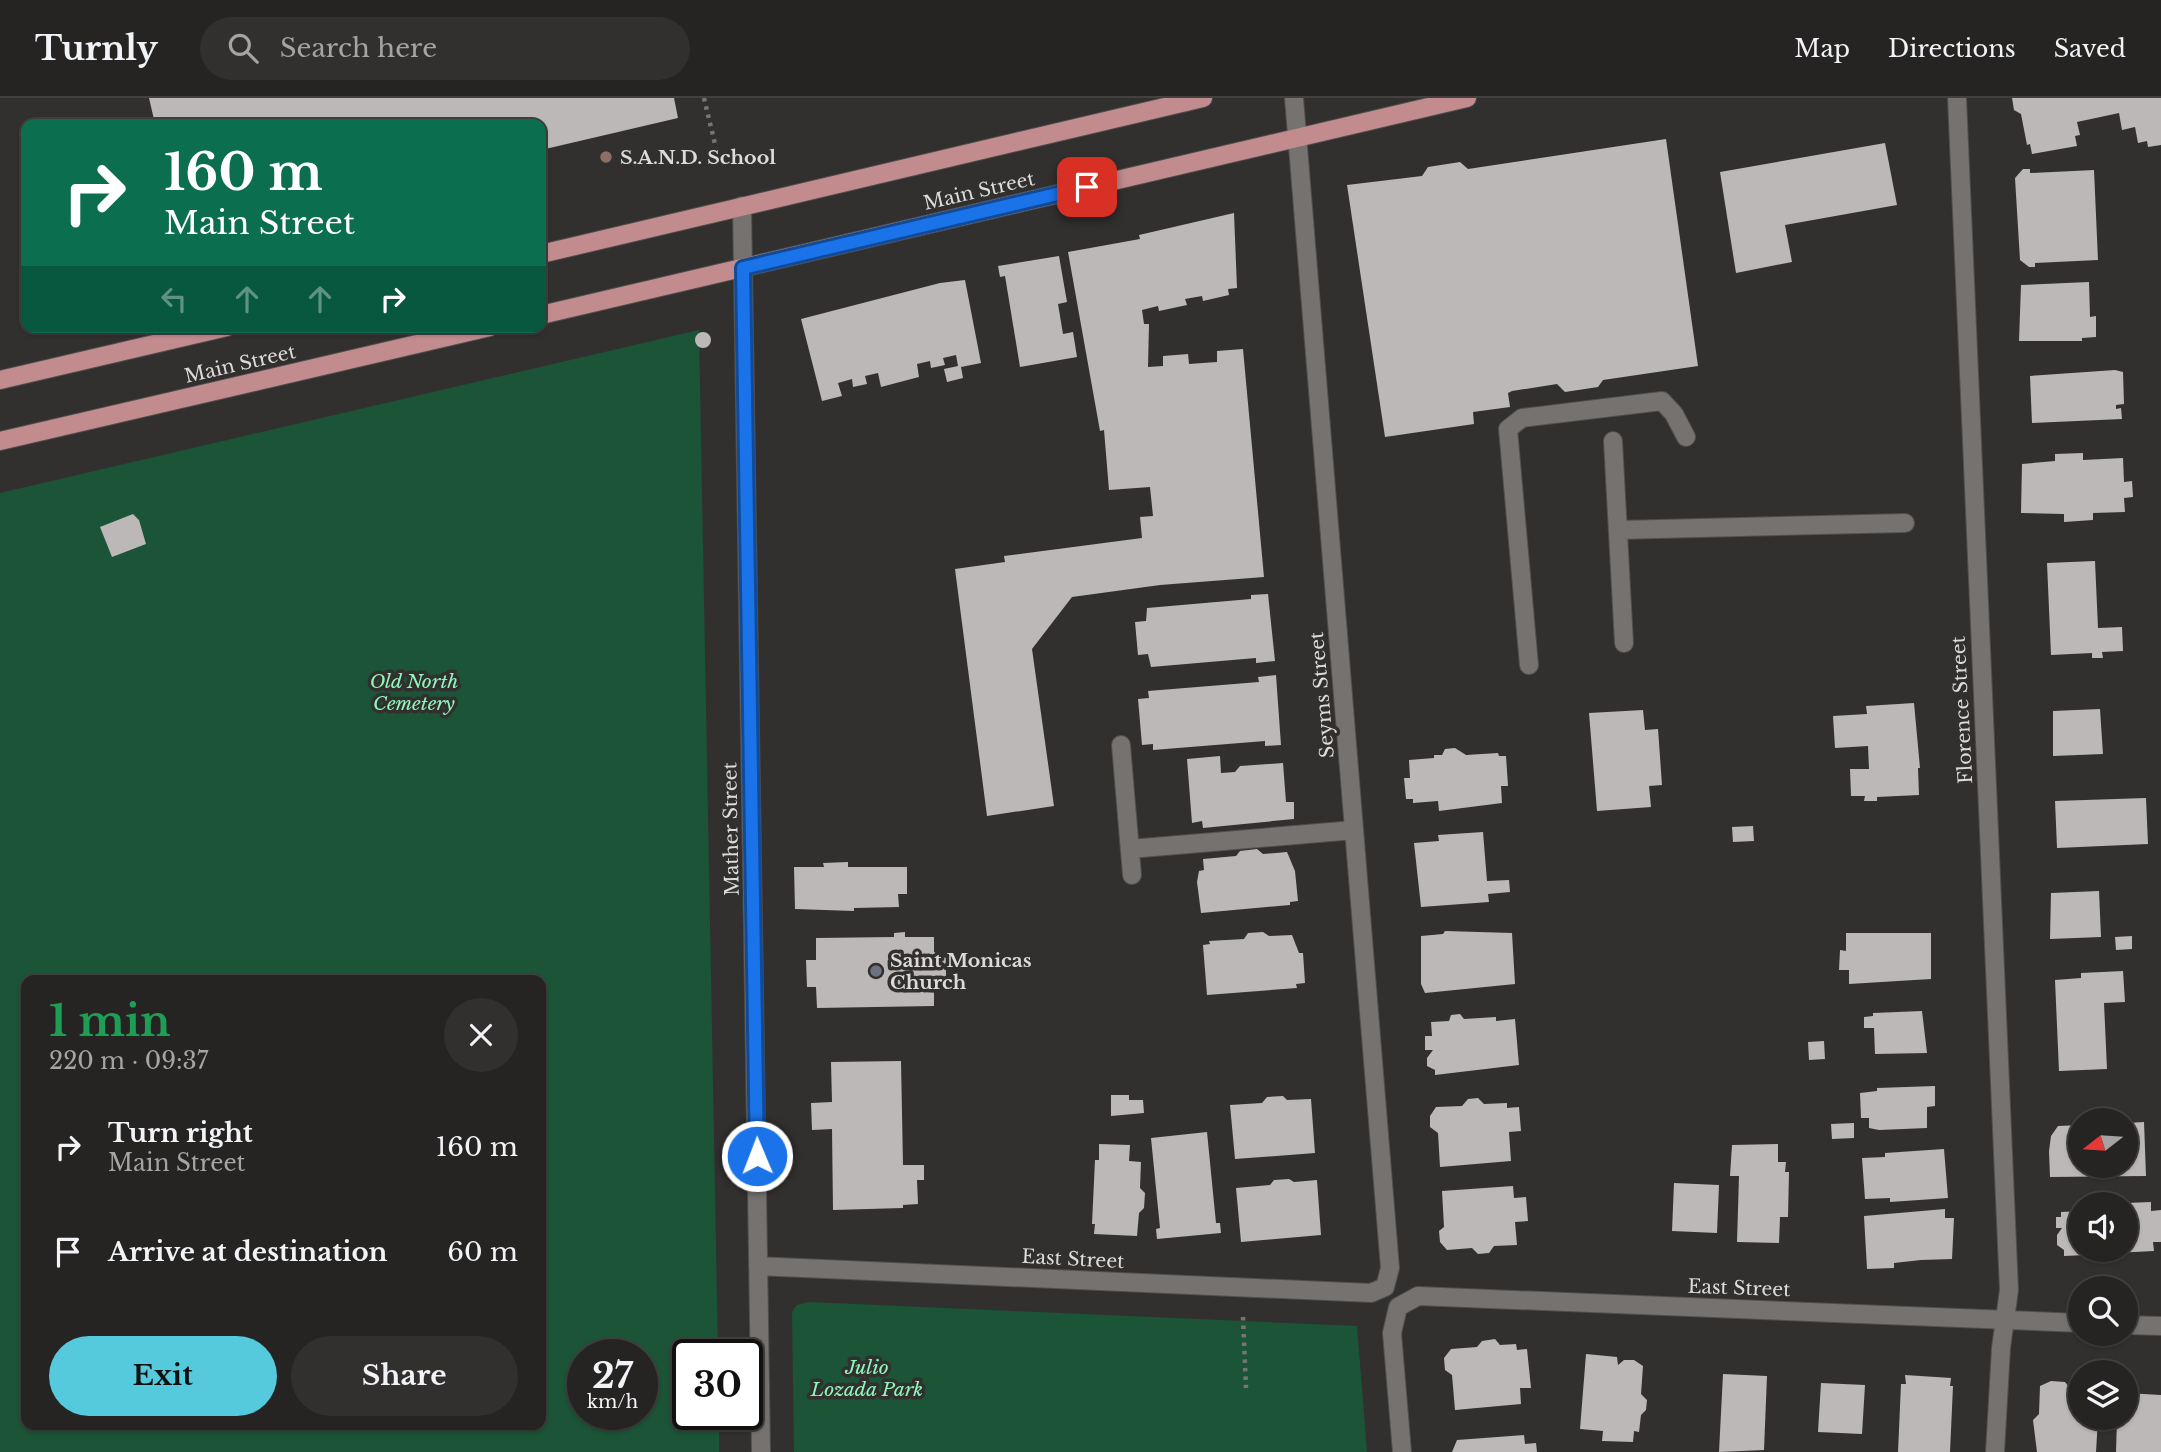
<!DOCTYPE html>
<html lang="en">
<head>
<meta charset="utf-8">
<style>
	body { margin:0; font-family:"Libre Baskerville",serif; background:#32302f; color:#f1f3f6; height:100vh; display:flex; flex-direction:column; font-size:26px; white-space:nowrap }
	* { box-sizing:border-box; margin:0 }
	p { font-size:23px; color:#a4a4a5 }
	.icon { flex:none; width:38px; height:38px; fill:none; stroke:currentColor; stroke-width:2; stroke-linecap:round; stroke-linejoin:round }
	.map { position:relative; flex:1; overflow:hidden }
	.panel { position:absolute; left:21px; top:877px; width:525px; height:455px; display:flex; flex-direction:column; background:#262422; border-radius:14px; box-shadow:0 2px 5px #0004,0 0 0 2px #424140 }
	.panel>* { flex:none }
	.guide { position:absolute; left:21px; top:21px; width:525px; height:214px; border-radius:14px; box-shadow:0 2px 5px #0004,0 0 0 2px #424140; background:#0b6e4f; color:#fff; overflow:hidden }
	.needle { width:46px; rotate:253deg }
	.buttons { position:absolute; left:2068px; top:1010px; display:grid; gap:14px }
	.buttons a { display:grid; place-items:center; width:70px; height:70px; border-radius:50%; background:#262422; box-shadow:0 2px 5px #0004,0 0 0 2px #424140; font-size:35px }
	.speed { position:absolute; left:567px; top:1241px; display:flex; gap:14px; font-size:35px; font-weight:700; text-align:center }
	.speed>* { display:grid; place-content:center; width:91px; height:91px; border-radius:50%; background:#262422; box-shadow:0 2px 5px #0004,0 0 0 2px #424140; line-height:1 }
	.speed small { font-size:18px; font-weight:400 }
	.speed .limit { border:4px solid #111; border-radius:10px; background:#fff; color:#111 }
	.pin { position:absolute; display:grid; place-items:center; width:60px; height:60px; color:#fff; margin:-30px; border-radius:14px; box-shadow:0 4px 10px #0006 }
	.me { position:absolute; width:77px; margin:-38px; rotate:359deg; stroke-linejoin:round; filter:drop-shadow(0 0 5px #0008) }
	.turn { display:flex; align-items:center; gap:24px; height:147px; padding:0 28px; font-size:32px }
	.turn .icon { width:91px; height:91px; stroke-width:2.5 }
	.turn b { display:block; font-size:49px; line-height:60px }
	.lanes { display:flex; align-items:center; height:66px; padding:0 28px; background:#0003; justify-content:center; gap:35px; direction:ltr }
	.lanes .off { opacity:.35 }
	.round { display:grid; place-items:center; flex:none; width:74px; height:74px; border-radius:37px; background:#32302f }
	.headline { display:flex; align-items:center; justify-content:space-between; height:119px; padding:0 28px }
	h1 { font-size:42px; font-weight:700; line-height:52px; color:#1e9e55 }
	.action { display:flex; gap:14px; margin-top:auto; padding:14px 28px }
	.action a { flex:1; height:80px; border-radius:42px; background:#54cadc; color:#111; font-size:28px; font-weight:700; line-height:80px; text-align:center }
	.action a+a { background:#32302f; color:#f1f3f6 }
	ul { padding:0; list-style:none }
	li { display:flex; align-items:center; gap:21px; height:105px; padding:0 28px }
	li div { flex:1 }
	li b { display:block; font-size:26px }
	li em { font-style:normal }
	header { display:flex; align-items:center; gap:42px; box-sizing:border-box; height:98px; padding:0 35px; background:#262422; border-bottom:2px solid #424140 }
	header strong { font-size:33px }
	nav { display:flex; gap:38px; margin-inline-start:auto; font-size:24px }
	.search { width:490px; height:63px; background:#32302f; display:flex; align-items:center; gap:18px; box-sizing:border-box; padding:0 24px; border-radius:38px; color:#a4a4a5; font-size:26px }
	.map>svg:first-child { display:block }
	.green { fill:#1b5437; fill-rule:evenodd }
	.building { fill:#bcb8b7 }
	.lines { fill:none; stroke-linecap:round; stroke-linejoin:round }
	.minor-casing { stroke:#504f4d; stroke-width:20 }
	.major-casing { stroke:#504f4d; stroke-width:20 }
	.path { stroke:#767573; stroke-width:4.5; stroke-dasharray:3.5 5; stroke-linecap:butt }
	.minor { stroke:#757270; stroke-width:18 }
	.major { stroke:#c28c8f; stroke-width:18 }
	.route-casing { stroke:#114b97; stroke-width:18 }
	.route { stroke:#1a73e8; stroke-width:12 }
	.education-dot { fill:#8d6e63; stroke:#32302e; stroke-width:2.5 }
	.worship-dot { fill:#6b7280; stroke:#32302e; stroke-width:2.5 }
	.labels { text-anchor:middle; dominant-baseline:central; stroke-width:7; stroke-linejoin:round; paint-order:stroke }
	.poi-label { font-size:19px; font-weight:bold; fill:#dcdbda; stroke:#32302e; text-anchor:start }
	.street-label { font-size:19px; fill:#dcdbda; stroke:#32302e }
	.park-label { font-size:19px; font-style:italic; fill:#8df7bb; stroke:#32302e }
</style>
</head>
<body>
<header>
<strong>Turnly</strong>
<div class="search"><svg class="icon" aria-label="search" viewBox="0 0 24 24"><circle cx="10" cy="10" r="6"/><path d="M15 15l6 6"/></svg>Search here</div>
<nav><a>Map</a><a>Directions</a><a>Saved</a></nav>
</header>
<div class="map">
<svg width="2161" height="1354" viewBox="0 0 2161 1354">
	<rect width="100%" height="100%" fill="#32302e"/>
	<path class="green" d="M 699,232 L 718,1256 L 688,1256 L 688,1316 L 719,1316 L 719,1354 L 0,1354 L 0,395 ZM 26,882 L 541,882 L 541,1326 L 26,1326 ZM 583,1256 L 642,1256 L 642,1316 L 583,1316 Z
		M 810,1204 L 1357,1228 L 1367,1354 L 794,1354 L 792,1214 L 797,1207 Z"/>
	<path class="building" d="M 149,0 L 674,0 L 678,20 L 541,52 L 541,26 L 155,26 Z
		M 2012,0 L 2161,0 L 2161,47 L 2148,49 L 2147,43 L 2138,45 L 2135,29 L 2122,32 L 2119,15 L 2077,24 L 2080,37 L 2075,38 L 2077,48 L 2032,56 L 2030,46 L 2027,47 L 2021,16 L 2014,12 Z
		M 1666,41 L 1698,268 L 1603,282 L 1598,289 L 1565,294 L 1557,286 L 1512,293 L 1508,295 L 1510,309 L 1473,314 L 1474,326 L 1385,339 L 1347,87 L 1422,78 L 1428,69 L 1460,64 L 1468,71 Z
		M 1885,45 L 1897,107 L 1785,127 L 1792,164 L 1736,175 L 1720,74 Z
		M 2023,71 L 2030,71 L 2030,75 L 2094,72 L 2098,162 L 2035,165 L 2035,169 L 2029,169 L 2020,162 L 2015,80 Z
		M 1234,115 L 1237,190 L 1228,191 L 1229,197 L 1203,203 L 1202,198 L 1185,201 L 1187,207 L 1159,213 L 1158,208 L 1142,212 L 1144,226 L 1149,226 L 1148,269 L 1163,268 L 1163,258 L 1188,256 L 1189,266 L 1217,264 L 1217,253 L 1243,251 L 1264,479 L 1160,487 L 1072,499 L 1032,551 L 1054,708 L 987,718 L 955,471 L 1005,464 L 1004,458 L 1142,440 L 1140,419 L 1153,418 L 1150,389 L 1109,392 L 1104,332 L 1100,333 L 1068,154 L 1140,141 L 1139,137 Z
		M 1059,158 L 1067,204 L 1058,206 L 1063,236 L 1073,234 L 1077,259 L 1020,269 L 1005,178 L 1000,179 L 998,168 Z
		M 965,182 L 981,265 L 961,269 L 963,280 L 947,284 L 944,271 L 958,268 L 956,257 L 943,260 L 945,267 L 931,270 L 930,263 L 917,266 L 919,279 L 881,289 L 878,275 L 865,278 L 867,286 L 853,289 L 852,281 L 838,285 L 842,298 L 822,303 L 801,221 L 940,185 Z
		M 2089,184 L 2090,219 L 2096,218 L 2096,239 L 2082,240 L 2082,243 L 2019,243 L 2021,187 Z
		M695 242a8 8 0 1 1 16 0a8 8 0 1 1-16 0Z
		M 2115,272 L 2123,274 L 2124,306 L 2116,307 L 2116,311 L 2121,310 L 2122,321 L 2032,325 L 2030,278 Z
		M 2083,355 L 2083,362 L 2123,360 L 2124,384 L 2132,383 L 2133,399 L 2124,400 L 2125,414 L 2093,415 L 2093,422 L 2064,424 L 2064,416 L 2021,415 L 2022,366 L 2055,363 L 2055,356 Z
		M 133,416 L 139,422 L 146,446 L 112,459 L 100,429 Z
		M 2095,463 L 2098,530 L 2122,529 L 2123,553 L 2102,554 L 2103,560 L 2092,560 L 2092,555 L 2051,557 L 2047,465 Z
		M 1268,496 L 1275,563 L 1256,565 L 1256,560 L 1151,569 L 1148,556 L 1138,557 L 1135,524 L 1146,523 L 1147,510 L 1251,501 L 1251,497 Z
		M 1276,577 L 1281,647 L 1265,648 L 1265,643 L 1153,652 L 1153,646 L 1142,647 L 1138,601 L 1149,600 L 1148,593 L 1259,584 L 1258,579 Z
		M 1914,605 L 1920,670 L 1918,670 L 1919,697 L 1877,699 L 1877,703 L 1864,703 L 1865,698 L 1851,698 L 1850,671 L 1869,671 L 1868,648 L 1835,650 L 1833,618 L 1867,616 L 1866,608 Z
		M 2100,611 L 2103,656 L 2053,658 L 2053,613 Z
		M 1643,612 L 1645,632 L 1658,631 L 1662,687 L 1649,688 L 1651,709 L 1597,713 L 1589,615 Z
		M 1455,650 L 1466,657 L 1498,655 L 1499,658 L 1506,658 L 1508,688 L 1501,688 L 1502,705 L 1439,713 L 1438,703 L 1413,705 L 1413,701 L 1406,701 L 1404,680 L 1410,680 L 1409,662 L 1434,660 L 1434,657 L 1442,657 L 1445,651 Z
		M 1220,658 L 1221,675 L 1235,674 L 1240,668 L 1283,665 L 1286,704 L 1294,704 L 1294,721 L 1203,730 L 1202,723 L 1192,725 L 1187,661 Z
		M 2146,700 L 2148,746 L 2057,750 L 2055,703 Z
		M 1753,728 L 1754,743 L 1733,744 L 1732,729 Z
		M 1483,734 L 1487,783 L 1509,782 L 1510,794 L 1488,796 L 1489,804 L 1421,809 L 1414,745 L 1439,743 L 1438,737 Z
		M 1257,751 L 1263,756 L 1287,754 L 1295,773 L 1298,803 L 1290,804 L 1290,807 L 1201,815 L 1197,784 L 1199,773 L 1204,772 L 1203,761 L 1236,758 L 1240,753 Z
		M 848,764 L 848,769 L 907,769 L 907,796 L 898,796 L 899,809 L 854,810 L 854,813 L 795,811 L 794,769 L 824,769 L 823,765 Z
		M 2099,793 L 2101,839 L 2050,841 L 2051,795 Z
		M 1445,833 L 1512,835 L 1515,886 L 1425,895 L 1421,886 L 1421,838 L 1443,836 Z
		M 905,834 L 905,839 L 934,839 L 934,854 L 946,860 L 946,885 L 934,893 L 934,908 L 817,910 L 816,889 L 807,889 L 806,862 L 816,862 L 816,840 L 894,839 L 894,835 Z
		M 1263,834 L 1269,838 L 1292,837 L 1299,855 L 1303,855 L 1305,885 L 1296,886 L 1297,890 L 1207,897 L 1203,847 L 1210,846 L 1209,843 L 1244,841 L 1248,835 Z
		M 1846,835 L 1931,835 L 1931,881 L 1849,886 L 1849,872 L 1839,872 L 1840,852 L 1846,853 Z
		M 2132,838 L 2132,851 L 2116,852 L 2115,839 Z
		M 2123,873 L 2125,904 L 2104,905 L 2107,971 L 2059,973 L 2055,882 L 2081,880 L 2081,875 Z
		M 1922,913 L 1927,955 L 1875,956 L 1874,930 L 1864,930 L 1864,919 L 1873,918 L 1873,915 Z
		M 1460,916 L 1464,921 L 1496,919 L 1496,923 L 1515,921 L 1519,967 L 1435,977 L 1435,972 L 1427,968 L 1427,960 L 1433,952 L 1425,952 L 1425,938 L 1432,938 L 1431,924 L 1449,923 L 1451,917 Z
		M 1824,943 L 1825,961 L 1809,962 L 1808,944 Z
		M 901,963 L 903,1067 L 924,1067 L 924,1082 L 917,1082 L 918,1106 L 903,1107 L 903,1110 L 833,1112 L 832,1031 L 812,1032 L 811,1005 L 832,1004 L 831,964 Z
		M 1935,988 L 1935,1008 L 1927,1009 L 1927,1030 L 1879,1032 L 1869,1030 L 1869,1020 L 1861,1020 L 1860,995 L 1877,993 L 1877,990 Z
		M 1111,997 L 1129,997 L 1129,1002 L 1143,1002 L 1144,1015 L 1111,1018 Z
		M 1283,998 L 1287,1002 L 1311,1001 L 1315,1055 L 1235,1061 L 1230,1007 L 1262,1005 L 1267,999 Z
		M 1478,1000 L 1484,1006 L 1507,1005 L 1507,1010 L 1519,1009 L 1521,1033 L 1509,1034 L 1511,1063 L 1440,1069 L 1438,1035 L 1430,1029 L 1430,1018 L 1436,1009 L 1462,1008 L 1468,1001 Z
		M 2144,1024 L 2146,1078 L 2050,1079 L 2049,1053 L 2051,1038 L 2058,1028 L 2081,1027 L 2081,1068 L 2126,1068 L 2126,1025 Z
		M 1854,1025 L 1854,1040 L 1832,1041 L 1831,1026 Z
		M 1207,1034 L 1216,1125 L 1220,1125 L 1221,1135 L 1157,1141 L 1156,1131 L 1160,1130 L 1151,1040 Z
		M 1099,1046 L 1130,1047 L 1129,1063 L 1141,1064 L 1140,1090 L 1145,1095 L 1144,1110 L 1139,1115 L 1137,1138 L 1094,1136 L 1095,1126 L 1092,1126 L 1095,1062 L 1099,1062 Z
		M 1778,1046 L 1778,1064 L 1786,1064 L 1785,1074 L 1789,1074 L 1788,1119 L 1780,1119 L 1779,1145 L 1737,1144 L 1739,1078 L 1730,1078 L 1732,1047 Z
		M 1944,1051 L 1948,1100 L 1890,1104 L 1890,1100 L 1865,1101 L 1862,1060 L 1885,1059 L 1885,1055 Z
		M 1289,1081 L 1294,1084 L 1317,1082 L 1321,1137 L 1241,1144 L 1236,1090 L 1270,1087 L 1274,1082 Z
		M 1674,1085 L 1719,1087 L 1717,1135 L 1672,1133 Z
		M 1513,1088 L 1514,1100 L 1526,1099 L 1528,1123 L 1515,1124 L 1517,1147 L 1494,1148 L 1489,1155 L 1478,1156 L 1472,1150 L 1447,1152 L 1440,1144 L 1439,1133 L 1444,1129 L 1442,1093 Z
		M 2151,1104 L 2151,1113 L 2161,1112 L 2161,1144 L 2153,1144 L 2154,1153 L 2115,1155 L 2105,1164 L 2095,1164 L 2086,1157 L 2064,1158 L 2064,1152 L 2057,1147 L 2057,1137 L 2062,1130 L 2056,1130 L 2056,1119 L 2061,1119 L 2061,1114 L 2081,1113 L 2081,1152 L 2126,1152 L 2126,1105 Z
		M 1945,1111 L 1945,1120 L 1954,1120 L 1952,1161 L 1921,1162 L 1894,1165 L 1894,1170 L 1867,1171 L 1864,1118 Z
		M 1495,1241 L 1500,1247 L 1516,1246 L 1517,1252 L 1527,1251 L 1531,1290 L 1520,1290 L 1521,1306 L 1455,1312 L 1452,1277 L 1445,1272 L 1444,1260 L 1451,1251 L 1477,1249 L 1482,1243 Z
		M 1586,1256 L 1617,1259 L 1618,1267 L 1624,1262 L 1634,1262 L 1643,1268 L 1641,1296 L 1647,1302 L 1646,1312 L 1641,1317 L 1639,1334 L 1634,1333 L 1633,1344 L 1602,1343 L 1603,1333 L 1580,1331 Z
		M 1723,1276 L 1767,1278 L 1764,1352 L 1719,1354 Z
		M 1905,1277 L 1951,1280 L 1950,1288 L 1953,1288 L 1950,1354 L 1898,1354 L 1901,1286 L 1906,1286 Z
		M 2051,1283 L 2065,1284 L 2070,1290 L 2081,1290 L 2081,1320 L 2098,1320 L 2096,1354 L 2037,1354 L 2033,1322 L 2039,1316 L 2040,1288 Z
		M 1821,1285 L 1865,1287 L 1862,1336 L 1818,1334 Z
		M 2126,1295 L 2161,1297 L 2161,1354 L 2116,1354 L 2117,1320 L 2126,1320 Z
		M 1524,1337 L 1525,1346 L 1536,1345 L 1537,1354 L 1452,1354 L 1457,1342 Z"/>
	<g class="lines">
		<g class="minor-casing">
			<path id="minor" d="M 1957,0 L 2009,1192 L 2001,1250 L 1995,1354
				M 742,108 L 761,1354
				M 1613,343 L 1624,545
				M 1618,432 L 1905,425
				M 1529,567 L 1508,331 L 1522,320 L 1662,303 L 1674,316 L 1686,339
				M 1121,647 L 1132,777
				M 1130,751 L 1354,732
				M 758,1168 L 1371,1195 L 1385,1189 L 1390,1170 L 1294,0
				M 2126,1227 L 2161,1228
				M 1402,1354 L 1392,1235 L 1398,1209 L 1418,1198 L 2081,1225"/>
		</g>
		<g class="major-casing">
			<path id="major" d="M 541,156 L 1203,0
				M 541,217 L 1467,0
				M 0,282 L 227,229
				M 0,343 L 490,229"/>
		</g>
		<path class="path" d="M 704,0 L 719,63
			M 1243,1219 L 1246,1290"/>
		<use href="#minor" class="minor"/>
		<use href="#major" class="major"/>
	</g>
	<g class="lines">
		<g class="route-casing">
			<path id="route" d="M 757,1058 L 743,170 L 1087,89"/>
		</g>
		<use href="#route" class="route"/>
	</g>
	<circle class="education-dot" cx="606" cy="59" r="7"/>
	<circle class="worship-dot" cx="876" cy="873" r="7"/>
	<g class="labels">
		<g class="poi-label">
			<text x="620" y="59">S.A.N.D. School</text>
			<text x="890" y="862">Saint Monicas<tspan x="890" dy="22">Church</tspan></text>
		</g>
		<g class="street-label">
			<text transform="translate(979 93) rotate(-13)">Main Street</text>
			<text transform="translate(240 266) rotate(-13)">Main Street</text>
			<text transform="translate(1322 597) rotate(-95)">Seyms Street</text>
			<text transform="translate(1962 612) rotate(-93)">Florence Street</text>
			<text transform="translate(731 731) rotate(-91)">Mather Street</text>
			<text transform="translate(1073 1161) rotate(3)">East Street</text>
			<text transform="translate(1739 1190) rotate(2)">East Street</text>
		</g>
		<g class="park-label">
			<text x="414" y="583">Old North<tspan x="414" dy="22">Cemetery</tspan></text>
			<text x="867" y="1269">Julio<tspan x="867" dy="22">Lozada Park</tspan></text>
		</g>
	</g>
</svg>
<div class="buttons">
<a><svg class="needle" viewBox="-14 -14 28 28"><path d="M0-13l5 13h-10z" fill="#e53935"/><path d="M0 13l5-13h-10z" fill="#a4a4a5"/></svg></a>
<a><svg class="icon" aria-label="sound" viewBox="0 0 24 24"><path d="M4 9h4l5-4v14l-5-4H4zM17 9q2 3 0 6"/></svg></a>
<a><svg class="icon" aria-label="search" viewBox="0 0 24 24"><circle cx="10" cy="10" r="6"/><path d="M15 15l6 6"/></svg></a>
<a><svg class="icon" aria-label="layers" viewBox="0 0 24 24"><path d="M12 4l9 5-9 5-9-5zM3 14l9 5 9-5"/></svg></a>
</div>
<div class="speed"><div>27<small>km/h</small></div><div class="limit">30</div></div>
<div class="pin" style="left:1087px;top:89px;background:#d93025"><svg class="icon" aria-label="arrive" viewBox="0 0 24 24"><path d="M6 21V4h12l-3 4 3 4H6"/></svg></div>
<svg class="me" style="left:757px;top:1058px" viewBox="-20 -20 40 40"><circle r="17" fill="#1a73e8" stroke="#fff" stroke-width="3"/><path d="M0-11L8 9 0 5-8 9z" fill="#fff"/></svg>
<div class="guide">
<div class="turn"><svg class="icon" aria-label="right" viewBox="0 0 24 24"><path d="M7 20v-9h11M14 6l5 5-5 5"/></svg><div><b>160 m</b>Main Street</div></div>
<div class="lanes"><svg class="icon off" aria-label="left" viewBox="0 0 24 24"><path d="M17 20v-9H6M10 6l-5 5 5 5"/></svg><svg class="icon off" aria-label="ahead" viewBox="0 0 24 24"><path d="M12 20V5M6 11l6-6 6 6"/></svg><svg class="icon off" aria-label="ahead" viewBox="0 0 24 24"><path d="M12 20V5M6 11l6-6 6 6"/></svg><svg class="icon" aria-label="right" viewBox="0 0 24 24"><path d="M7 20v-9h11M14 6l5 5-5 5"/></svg></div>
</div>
<section class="panel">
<div class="headline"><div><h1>1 min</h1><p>220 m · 09:37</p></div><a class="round"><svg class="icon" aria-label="close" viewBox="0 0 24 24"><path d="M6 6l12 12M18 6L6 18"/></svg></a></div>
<ul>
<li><svg class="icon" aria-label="right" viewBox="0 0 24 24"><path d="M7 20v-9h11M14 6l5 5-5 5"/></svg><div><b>Turn right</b><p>Main Street</p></div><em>160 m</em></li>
<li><svg class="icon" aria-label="arrive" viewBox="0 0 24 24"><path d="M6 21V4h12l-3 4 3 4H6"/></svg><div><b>Arrive at destination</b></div><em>60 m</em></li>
</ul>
<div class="action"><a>Exit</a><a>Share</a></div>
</section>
</div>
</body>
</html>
